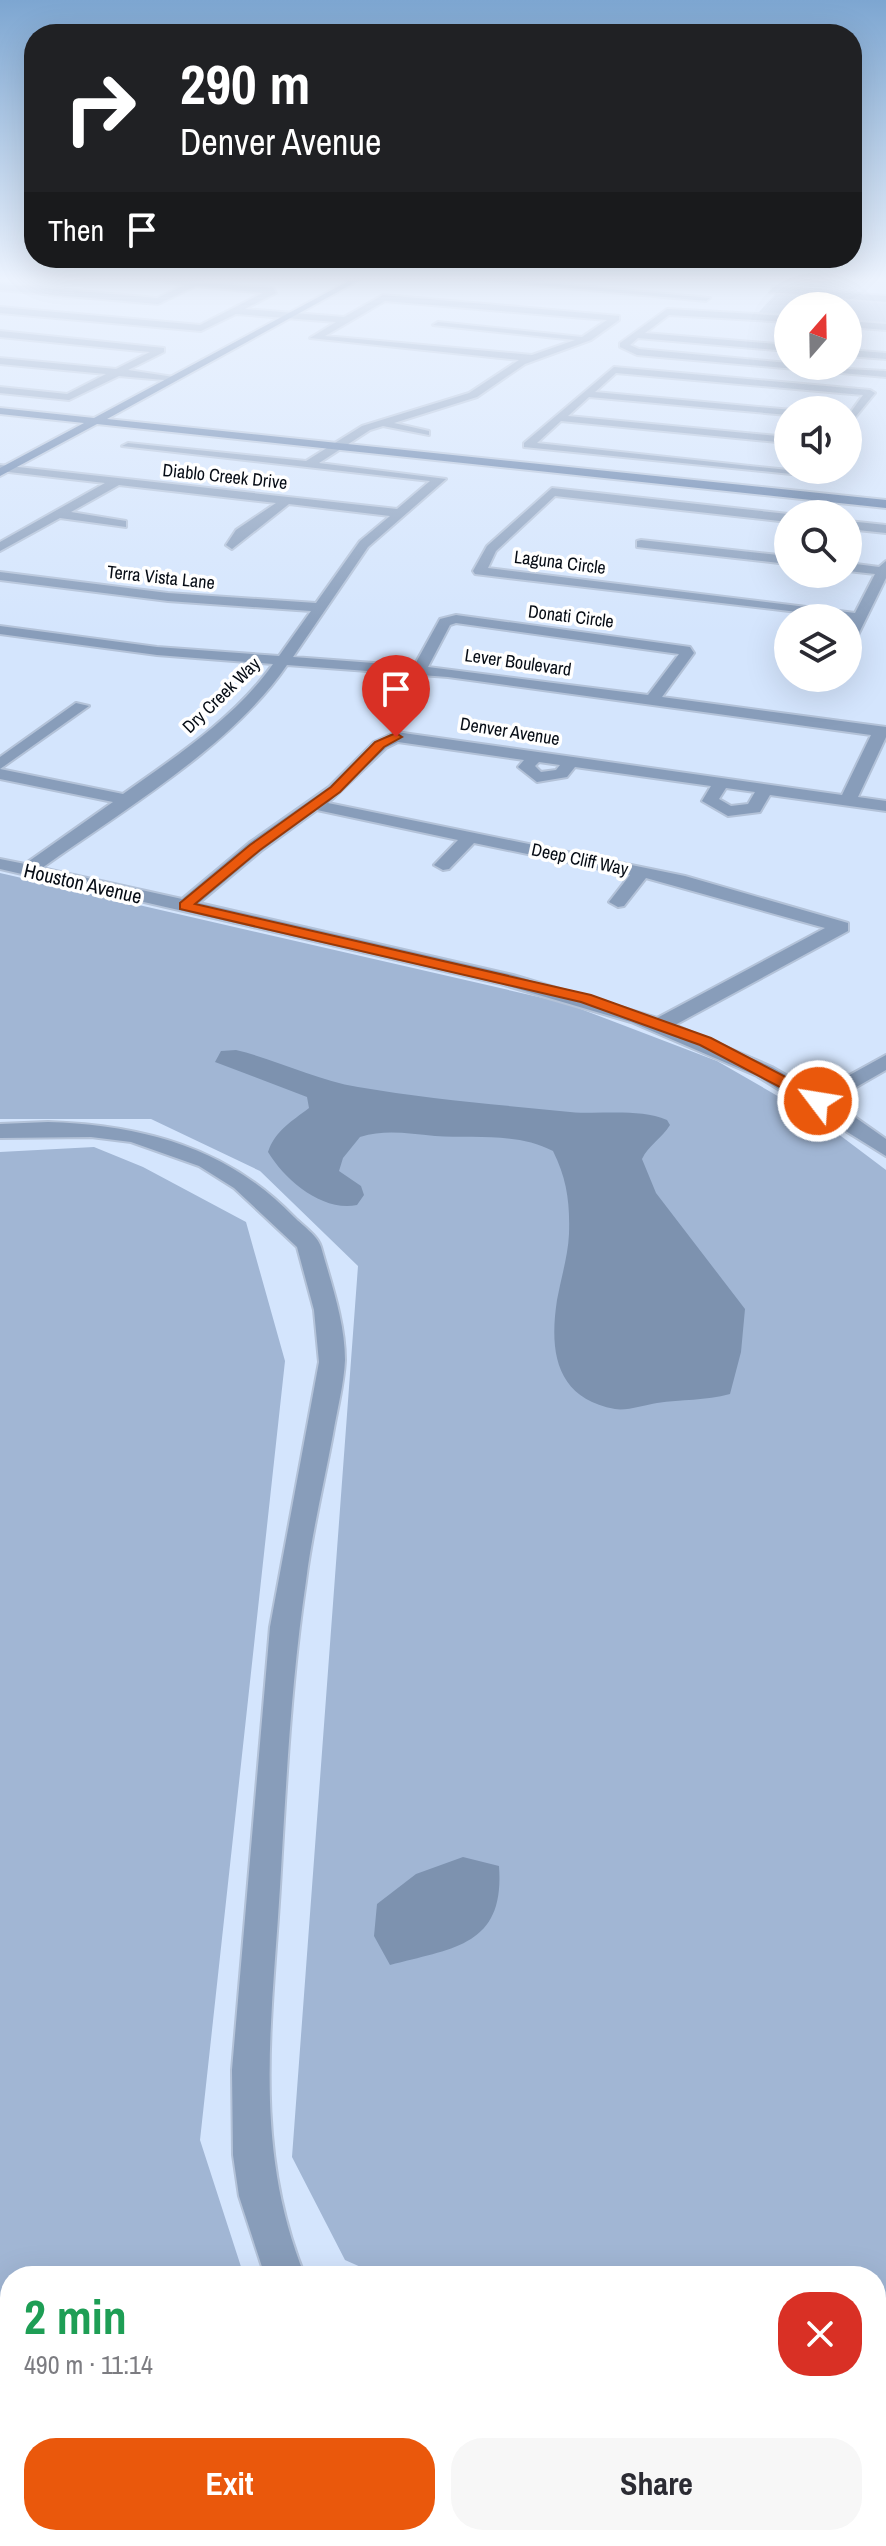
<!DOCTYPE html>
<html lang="en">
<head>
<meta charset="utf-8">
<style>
	body { margin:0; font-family:"Archivo Narrow",sans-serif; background:#f7f7f7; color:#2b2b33; height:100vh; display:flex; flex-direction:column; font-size:30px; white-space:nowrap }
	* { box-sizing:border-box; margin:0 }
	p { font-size:26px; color:#7c7c81 }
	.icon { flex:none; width:44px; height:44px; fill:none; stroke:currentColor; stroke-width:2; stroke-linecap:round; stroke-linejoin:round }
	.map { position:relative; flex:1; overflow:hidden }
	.details { position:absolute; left:0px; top:2266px; width:886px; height:280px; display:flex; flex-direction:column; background:#fff; border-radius:32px 32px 0 0; box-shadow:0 8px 32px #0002 }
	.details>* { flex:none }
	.guide { position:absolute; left:24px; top:24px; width:838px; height:244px; border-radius:32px; box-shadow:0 8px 32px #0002; background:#202124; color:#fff; overflow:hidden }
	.needle { width:52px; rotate:20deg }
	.tools { position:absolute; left:774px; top:292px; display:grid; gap:16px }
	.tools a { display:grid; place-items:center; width:88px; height:88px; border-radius:50%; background:#fff; box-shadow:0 8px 32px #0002; font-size:40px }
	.pin { position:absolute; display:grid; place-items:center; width:68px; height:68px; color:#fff; margin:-82px -34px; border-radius:50% 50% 50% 0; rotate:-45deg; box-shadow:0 0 8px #0007 }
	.pin .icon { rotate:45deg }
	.me { position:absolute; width:88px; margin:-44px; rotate:301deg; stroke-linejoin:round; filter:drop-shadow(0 0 6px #0008) }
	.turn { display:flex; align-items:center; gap:28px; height:168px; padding:0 24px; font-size:36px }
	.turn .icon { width:104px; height:104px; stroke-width:2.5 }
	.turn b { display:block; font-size:56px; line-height:68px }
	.then { display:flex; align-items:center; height:76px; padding:0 24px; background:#0003; gap:16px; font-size:30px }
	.round { display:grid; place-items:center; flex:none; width:84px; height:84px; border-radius:32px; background:#f7f7f7 }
	.head { display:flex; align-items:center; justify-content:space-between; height:136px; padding:0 24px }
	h1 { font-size:48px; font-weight:800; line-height:60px; color:#1e9e55 }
	.primary-button { display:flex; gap:16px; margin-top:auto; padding:16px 24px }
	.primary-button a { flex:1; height:92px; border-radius:32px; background:#ea580c; color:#fff; font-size:32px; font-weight:800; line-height:92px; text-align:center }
	.primary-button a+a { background:#f7f7f7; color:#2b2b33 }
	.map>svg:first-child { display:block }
	.green { fill:#a1b6d4 }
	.water { fill:#7d92af }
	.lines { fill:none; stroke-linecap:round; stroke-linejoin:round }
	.street-casing { stroke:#b3c2d8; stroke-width:4 }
	.secondary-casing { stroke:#b3c2d8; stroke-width:4 }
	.street { fill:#889dba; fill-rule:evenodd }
	.secondary { fill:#5c7aa5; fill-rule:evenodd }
	.route { fill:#ea580c; stroke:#983908; stroke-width:2 }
	.labels { text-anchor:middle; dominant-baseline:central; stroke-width:7; stroke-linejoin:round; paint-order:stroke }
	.far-street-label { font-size:18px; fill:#060c15; stroke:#fff }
	.street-label { font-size:20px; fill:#060c15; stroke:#fff }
</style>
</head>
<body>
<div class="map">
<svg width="886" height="2546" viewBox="0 0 886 2546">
	<rect width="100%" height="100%" fill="#d4e5fd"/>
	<path class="green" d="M 778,292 L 886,300 L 886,326 L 848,323 L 848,306 L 788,306 L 788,318 L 756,315 Z
		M 0,873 L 565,1003 L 717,1061 L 821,1121 L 886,1170 L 886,2467 L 876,2463 L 876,2276 L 381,2276 L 345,2260 L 292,2157 L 358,1266 L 260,1171 L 151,1119 L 0,1119 Z
		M 94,1147 L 143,1167 L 246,1222 L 285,1361 L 200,2140 L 244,2276 L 10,2276 L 10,2536 L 792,2536 L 819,2546 L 0,2546 L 0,1152 Z"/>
	<path class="water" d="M 236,1050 C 278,1060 316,1080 358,1087 C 428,1099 500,1105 570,1112 C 601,1115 638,1108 667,1120 L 670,1125 C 662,1138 648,1146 642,1159 L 656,1193 L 745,1309 L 741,1352 L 730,1394 C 705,1401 682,1399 657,1403 C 645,1405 627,1411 615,1409 C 556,1398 549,1352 557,1300 C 561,1278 568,1256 569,1234 C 570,1203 567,1179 553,1151 C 517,1132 474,1139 435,1136 C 408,1134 387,1129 360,1137 L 343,1158 L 339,1171 L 361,1186 L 364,1195 L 357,1205 C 322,1212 285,1180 268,1152 C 275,1131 292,1121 309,1108 L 307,1097 L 215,1062 L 221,1051 Z
		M 463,1857 L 499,1866 C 505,1946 454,1948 390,1965 L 374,1936 L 377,1904 L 416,1874 Z"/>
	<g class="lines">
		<g class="street-casing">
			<path id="street" d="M 142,278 L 273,288 L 276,293 L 245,309 L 344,317 L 383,295 L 619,316 L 619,320 L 591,340 L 525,364 L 477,397 L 394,423 L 429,431 L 429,435 L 383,426 L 370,430 L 319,463 L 446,479 L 368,547 L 293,657 L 414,666 L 440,619 L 456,615 L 690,647 L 694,653 L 662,697 L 886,727 L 886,737 L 858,797 L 886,801 L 886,811 L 770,795 L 760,812 L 728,816 L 702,801 L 711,786 L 575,767 L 567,777 L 537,782 L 518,767 L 524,760 L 398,742 L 386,748 L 328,803 L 685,876 L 848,923 L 848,931 L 675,1025 L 772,1067 L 817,1093 L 886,1055 L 886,1070 L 832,1101 L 886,1139 L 886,1156 L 757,1076 L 631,1022 L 501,984 L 0,869 L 0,859 L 25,864 L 113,802 L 0,779 L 0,769 L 123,794 C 175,757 236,717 273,664 L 157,655 L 0,634 L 0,626 L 157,647 L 279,656 L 311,611 L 168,601 L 0,580 L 0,572 L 168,593 L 316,603 L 360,541 L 390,516 L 289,504 L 232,549 L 226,545 L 236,530 L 276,503 L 119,485 L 71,512 L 126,521 L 126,527 L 60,518 L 0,551 L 0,542 L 105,483 L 0,471 L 0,465 L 397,509 L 430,481 L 122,446 L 128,443 L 306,461 L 362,426 L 469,393 L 519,360 L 310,338 L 336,322 L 236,314 L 201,331 L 0,313 L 0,307 L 200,325 L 263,293 L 196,286 L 158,304 L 0,290 L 0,284 L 157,298 L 185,285 ZM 385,301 L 607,320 L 582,337 L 438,322 L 433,325 L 575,340 L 532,355 L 325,336 ZM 456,623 L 679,654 L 648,695 L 428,667 L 450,625 ZM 287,665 L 448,677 L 871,735 L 842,795 L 396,732 L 374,742 L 329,787 L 249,843 L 182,899 L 42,868 C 123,810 231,747 287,665 ZM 539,762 L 560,765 L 556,770 L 541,772 L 535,766 ZM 726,788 L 755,792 L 748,804 L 731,806 L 719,799 ZM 317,810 L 458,840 L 434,865 L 443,870 L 449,869 L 474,843 L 630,875 L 609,902 L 618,907 L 624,906 L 646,878 L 825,928 L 657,1018 L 513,975 L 199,903 L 261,851 Z
				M 463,278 L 492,278 L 710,298 L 706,301 Z
				M 773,287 L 886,296 L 886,302 L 770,292 Z
				M 667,309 L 788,316 L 788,322 L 669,315 L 645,333 L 788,345 L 788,351 L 638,338 L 630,345 L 639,349 L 788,363 L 788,366 L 886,371 L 886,377 L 637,355 L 620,347 L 620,343 Z
				M 848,321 L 886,324 L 886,330 L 848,327 Z
				M 0,331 L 164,348 L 164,352 L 128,370 L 180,378 L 175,381 L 119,376 L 69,400 L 0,393 L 0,387 L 67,394 L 106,374 L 0,364 L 0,358 L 116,369 L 150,352 L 0,337 Z
				M 848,350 L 886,353 L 886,359 L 848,356 Z
				M 614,367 L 870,390 L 875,393 L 848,426 L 848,416 L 863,395 L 616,373 L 595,392 L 792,410 L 788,410 L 788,415 L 589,397 L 568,416 L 788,437 L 788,443 L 561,421 L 537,443 L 788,470 L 820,470 L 811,476 L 524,447 L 524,443 Z
				M 552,488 L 788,514 L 788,522 L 555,496 L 496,551 L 488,568 L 855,613 L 875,574 L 848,571 L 848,563 L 879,567 L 886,561 L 886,578 L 855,641 L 848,645 L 851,620 L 848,618 L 475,574 L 473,571 L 487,546 Z
				M 848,521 L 886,525 L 886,533 L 848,529 Z
				M 641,540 L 788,556 L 788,564 L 637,547 L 637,541 Z
				M 821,678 L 835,678 L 826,686 L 819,682 Z
				M 76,703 L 89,706 L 0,769 L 0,757 Z
				M 48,1122 C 141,1125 227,1147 294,1217 C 302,1225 318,1236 321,1247 C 331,1283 345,1322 345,1360 C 344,1384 337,1410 333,1434 C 324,1483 312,1532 306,1581 C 291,1682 286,1785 280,1887 C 272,2021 252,2147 305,2276 L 265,2276 L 239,2196 L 233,2155 L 232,2070 L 270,1627 L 319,1362 L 314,1310 L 297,1247 L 234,1188 L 199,1166 L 131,1142 L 91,1137 L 0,1138 L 0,1124 Z
				M 876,2483 L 886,2486 L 886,2530 L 876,2527 Z"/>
		</g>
		<g class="secondary-casing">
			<path id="secondary" d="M 354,278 L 363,278 L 107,419 L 886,500 L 886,508 L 97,424 L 0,476 L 0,468 L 84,423 L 0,414 L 0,408 L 94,418 Z"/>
		</g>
		<use href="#street" class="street"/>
		<use href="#secondary" class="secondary"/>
	</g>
	<linearGradient id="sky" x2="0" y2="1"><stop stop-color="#7da6d1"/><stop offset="0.44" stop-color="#ecf3fe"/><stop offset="1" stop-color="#ecf3fe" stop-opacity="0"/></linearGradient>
	<rect width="886" height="634" fill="url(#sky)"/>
	<path class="route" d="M 396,733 L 402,737 L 384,747 L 340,792 L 260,850 L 195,904 L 591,995 L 711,1038 L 824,1097 L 824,1104 L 812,1104 L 700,1045 L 581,1002 L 180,909 L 180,903 L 250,845 L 331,787 L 375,742 Z"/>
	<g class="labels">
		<g class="far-street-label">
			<text transform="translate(225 476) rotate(6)">Diablo Creek Drive</text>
			<text transform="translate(560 562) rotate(7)">Laguna Circle</text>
			<text transform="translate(161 577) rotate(6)">Terra Vista Lane</text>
			<text transform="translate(571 616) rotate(7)">Donati Circle</text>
			<text transform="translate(518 662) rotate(8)">Lever Boulevard</text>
			<text transform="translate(221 695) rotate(-44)">Dry Creek Way</text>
			<text transform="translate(510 731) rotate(9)">Denver Avenue</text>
			<text transform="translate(580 859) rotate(12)">Deep Cliff Way</text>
		</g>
		<g class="street-label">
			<text transform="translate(83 883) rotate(13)">Houston Avenue</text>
		</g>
	</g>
</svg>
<div class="tools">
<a><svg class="needle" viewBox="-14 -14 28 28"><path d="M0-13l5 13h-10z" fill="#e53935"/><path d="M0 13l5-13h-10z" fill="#7c7c81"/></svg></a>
<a><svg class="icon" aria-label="sound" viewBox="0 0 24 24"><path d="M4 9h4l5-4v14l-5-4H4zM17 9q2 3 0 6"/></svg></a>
<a><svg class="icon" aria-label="search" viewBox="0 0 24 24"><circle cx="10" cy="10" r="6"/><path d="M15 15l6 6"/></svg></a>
<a><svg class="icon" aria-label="layers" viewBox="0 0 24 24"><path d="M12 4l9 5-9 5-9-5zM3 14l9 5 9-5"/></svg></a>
</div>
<div class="pin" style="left:396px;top:737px;background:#d93025"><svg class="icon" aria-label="arrive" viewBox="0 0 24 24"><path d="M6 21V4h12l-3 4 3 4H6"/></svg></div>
<svg class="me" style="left:818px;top:1101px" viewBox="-20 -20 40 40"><circle r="17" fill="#ea580c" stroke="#fff" stroke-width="3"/><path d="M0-11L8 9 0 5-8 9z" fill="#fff"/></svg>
<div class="guide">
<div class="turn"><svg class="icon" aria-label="right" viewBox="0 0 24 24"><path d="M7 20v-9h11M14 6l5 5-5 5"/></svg><div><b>290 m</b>Denver Avenue</div></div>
<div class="then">Then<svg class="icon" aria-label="arrive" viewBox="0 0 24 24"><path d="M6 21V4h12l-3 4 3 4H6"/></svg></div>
</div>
<section class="details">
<div class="head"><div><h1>2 min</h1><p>490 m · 11:14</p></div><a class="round" style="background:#d93025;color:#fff"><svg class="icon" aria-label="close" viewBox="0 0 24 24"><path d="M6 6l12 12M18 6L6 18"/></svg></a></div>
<div class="primary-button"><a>Exit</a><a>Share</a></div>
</section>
</div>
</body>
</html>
